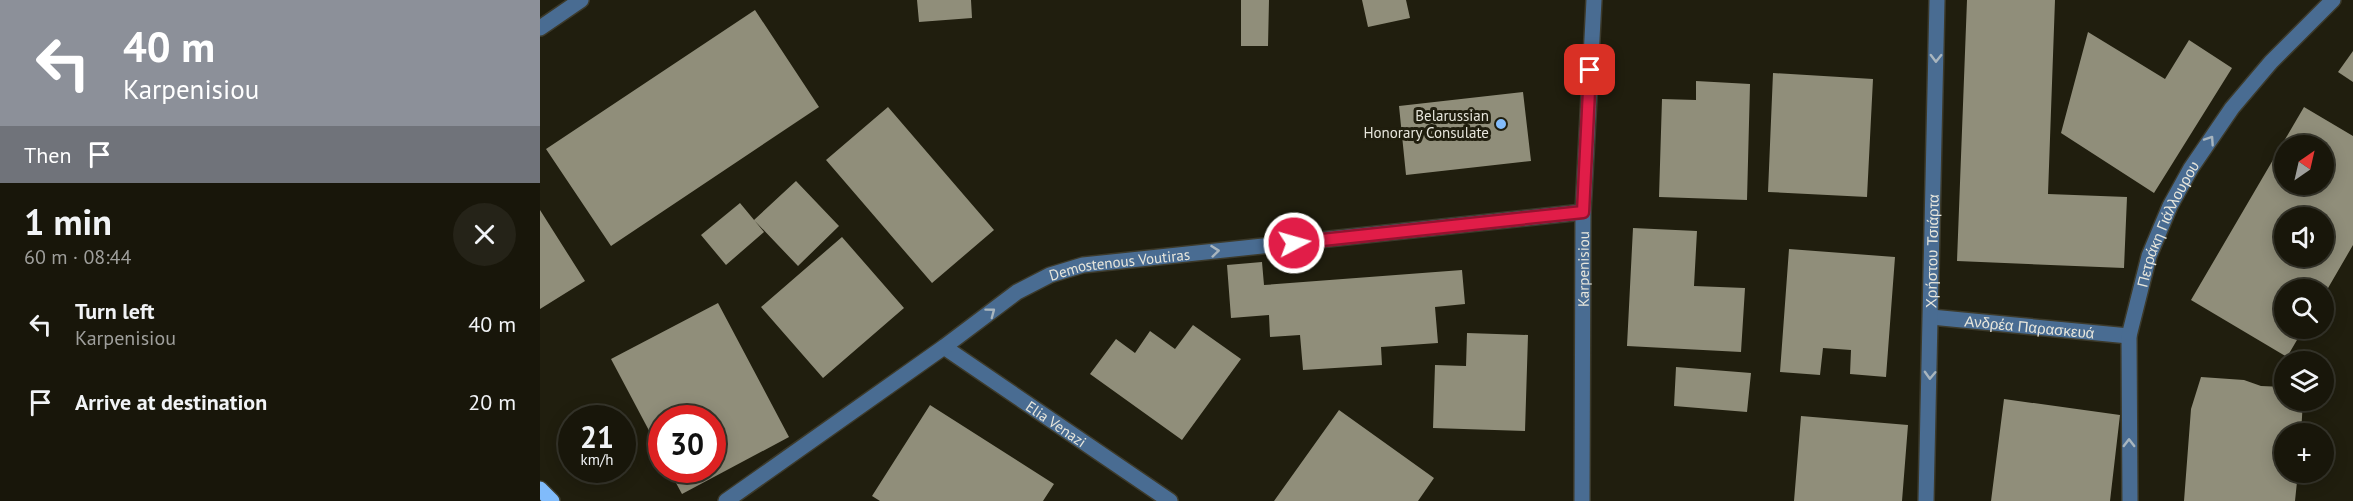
<!DOCTYPE html>
<html lang="en">
<head>
<meta charset="utf-8">
<style>
	body { margin:0; font-family:"PT Sans",sans-serif; background:#252318; color:#f1f3f6; height:100vh; display:flex; flex-direction:column; font-size:22px; white-space:nowrap }
	* { box-sizing:border-box; margin:0 }
	p { font-size:20px; color:#9f9f9c }
	.icon { flex:none; width:33px; height:33px; fill:none; stroke:currentColor; stroke-width:2; stroke-linecap:round; stroke-linejoin:round }
	.map { position:relative; flex:1; overflow:hidden }
	.side { display:flex; flex-direction:column; background:#18160a; width:540px }
	.side>* { flex:none }
	.hud { background:#8c9099; color:#fff; overflow:hidden }
	.needle { width:39px; rotate:34deg }
	.tools { position:absolute; left:1734px; top:135px; display:grid; gap:12px }
	.tools a { display:grid; place-items:center; width:60px; height:60px; border-radius:50%; background:#18160a; box-shadow:0 3px 15px #0003,0 0 0 2px #36352b; font-size:30px }
	.speed { position:absolute; left:18px; top:405px; display:flex; gap:12px; font-size:30px; font-weight:700; text-align:center }
	.speed>* { display:grid; place-content:center; width:78px; height:78px; border-radius:50%; background:#18160a; box-shadow:0 3px 15px #0003,0 0 0 2px #36352b; line-height:1 }
	.speed small { font-size:15px; font-weight:400 }
	.speed .limit { border:9px solid #d22; background:#fff; color:#111 }
	.pin { position:absolute; display:grid; place-items:center; width:51px; height:51px; color:#fff; margin:-26px; border-radius:12px; box-shadow:0 3px 9px #0006 }
	.me { position:absolute; width:66px; margin:-33px; rotate:84deg; stroke-linejoin:round; filter:drop-shadow(0 0 4px #0008) }
	.turn { display:flex; align-items:center; gap:21px; height:126px; padding:0 24px; font-size:27px }
	.turn .icon { width:78px; height:78px; stroke-width:2.5 }
	.turn b { display:block; font-size:42px; line-height:51px }
	.then { display:flex; align-items:center; height:57px; padding:0 24px; background:#0003; gap:12px; font-size:22px }
	.round { display:grid; place-items:center; flex:none; width:63px; height:63px; border-radius:32px; background:#252318 }
	.head { display:flex; align-items:center; justify-content:space-between; height:102px; padding:0 24px }
	h1 { font-size:36px; font-weight:600; line-height:45px }
	ul { padding:0; list-style:none }
	li { display:flex; align-items:center; gap:18px; height:78px; padding:0 24px }
	li div { flex:1 }
	li b { display:block; font-size:22px }
	li em { font-style:normal }
	main { display:flex; flex:1; min-height:0 }
	.map>svg:first-child { display:block }
	.building { fill:#908e7a; fill-rule:evenodd }
	.lines { fill:none; stroke-linecap:round; stroke-linejoin:round }
	.minor-casing { stroke:#3c3a2b; stroke-width:18 }
	.major-casing { stroke:#3c3a2b; stroke-width:18 }
	.minor { stroke:#496c92; stroke-width:15 }
	.major { stroke:#80bbfb; stroke-width:15 }
	.oneway { stroke:#a8b5be }
	.route-casing { stroke:#92132f; stroke-width:15 }
	.route { stroke:#e11d48; stroke-width:10 }
	.poi-dot { fill:#83bcfb; stroke:#201e0e; stroke-width:2 }
	.labels { text-anchor:middle; dominant-baseline:central; stroke-width:6; stroke-linejoin:round; paint-order:stroke }
	.poi-label { font-size:15px; fill:#e7e6dc; stroke:#201e0e; text-anchor:end }
	.street-label { font-size:15px; fill:#e7e6dc; stroke:#201e0e }
</style>
</head>
<body>
<main>
<section class="side">
<div class="hud">
<div class="turn"><svg class="icon" aria-label="left" viewBox="0 0 24 24"><path d="M17 20v-9H6M10 6l-5 5 5 5"/></svg><div><b>40 m</b>Karpenisiou</div></div>
<div class="then">Then<svg class="icon" aria-label="arrive" viewBox="0 0 24 24"><path d="M6 21V4h12l-3 4 3 4H6"/></svg></div>
</div>
<div class="head"><div><h1>1 min</h1><p>60 m · 08:44</p></div><a class="round"><svg class="icon" aria-label="close" viewBox="0 0 24 24"><path d="M6 6l12 12M18 6L6 18"/></svg></a></div>
<ul>
<li><svg class="icon" aria-label="left" viewBox="0 0 24 24"><path d="M17 20v-9H6M10 6l-5 5 5 5"/></svg><div><b>Turn left</b><p>Karpenisiou</p></div><em>40 m</em></li>
<li><svg class="icon" aria-label="arrive" viewBox="0 0 24 24"><path d="M6 21V4h12l-3 4 3 4H6"/></svg><div><b>Arrive at destination</b></div><em>20 m</em></li>
</ul>
</section>
<div class="map">
<svg width="1813" height="501" viewBox="0 0 1813 501">
	<rect width="100%" height="100%" fill="#201e0e"/>
	<path class="building" d="M 377,0 L 431,0 L 432,18 L 379,22 Z
		M 701,0 L 729,0 L 728,46 L 701,46 Z
		M 822,0 L 866,0 L 870,18 L 828,27 Z
		M 1427,0 L 1515,0 L 1508,194 L 1587,197 L 1584,268 L 1417,261 Z
		M 215,10 L 279,107 L 71,246 L 6,149 Z
		M 1548,32 L 1625,79 L 1649,40 L 1692,68 L 1614,193 L 1521,133 Z
		M 1813,51 L 1813,82 L 1798,72 Z
		M 1233,73 L 1333,79 L 1327,197 L 1228,192 Z
		M 1156,81 L 1210,84 L 1207,200 L 1119,197 L 1122,99 L 1156,100 Z
		M 983,92 L 991,161 L 866,175 L 859,106 Z
		M 348,107 L 454,230 L 392,283 L 286,160 Z
		M 1764,107 L 1813,136 L 1813,245 L 1784,295 L 1784,290 L 1744,290 L 1744,328 L 1764,328 L 1747,357 L 1651,300 ZM 1744,146 L 1784,146 L 1784,184 L 1744,184 ZM 1744,218 L 1784,218 L 1784,256 L 1744,256 Z
		M 256,181 L 299,226 L 258,266 L 214,220 Z
		M 200,203 L 224,232 L 186,265 L 161,235 Z
		M 0,210 L 45,281 L 0,309 Z
		M 1093,228 L 1157,231 L 1154,286 L 1205,288 L 1201,352 L 1087,346 Z
		M 302,237 L 364,308 L 283,378 L 221,307 Z
		M 1249,249 L 1355,257 L 1346,377 L 1310,374 L 1311,350 L 1283,348 L 1280,375 L 1240,372 Z
		M 722,262 L 724,285 L 922,270 L 925,304 L 895,307 L 898,343 L 841,347 L 842,365 L 763,370 L 760,335 L 730,337 L 729,315 L 691,318 L 687,265 Z
		M 178,303 L 249,437 L 142,494 L 129,470 L 172,470 L 172,418 L 122,418 L 122,455 L 71,359 Z
		M 653,325 L 701,359 L 642,440 L 550,374 L 576,339 L 595,353 L 610,331 L 635,349 Z
		M 927,333 L 988,335 L 985,431 L 893,428 L 895,365 L 926,366 Z
		M 1136,367 L 1211,373 L 1207,412 L 1134,406 Z
		M 1661,377 L 1704,380 L 1721,386 L 1744,387 L 1744,400 L 1763,400 L 1761,434 L 1744,434 L 1744,472 L 1758,472 L 1755,501 L 1644,501 L 1651,409 Z
		M 1464,399 L 1580,415 L 1570,501 L 1451,501 Z
		M 390,405 L 514,484 L 503,501 L 340,501 L 332,496 Z
		M 799,410 L 894,478 L 878,501 L 734,501 Z
		M 1261,416 L 1368,425 L 1362,501 L 1254,501 Z"/>
	<g class="lines">
		<g class="minor-casing">
			<g id="minor">
				<path d="M 0,28 L 41,0"/>
				<path id="s1" d="M 1391,317 L 1589,336"/>
				<path id="s2" d="M 404,347 L 630,501"/>
				<path id="s3" d="M 186,501 L 404,347 L 477,292 L 510,275 L 543,265 L 1043,212"/>
				<path id="s4" d="M 1042,501 L 1043,212 L 1054,0"/>
				<path id="s5" d="M 1386,501 L 1397,0"/>
				<path id="s6" d="M 1590,501 L 1589,336 L 1609,256 L 1630,206 L 1651,168 L 1692,108 L 1731,62 L 1793,0"/>
			</g>
		</g>
		<g class="major-casing">
			<path id="major" d="M 0,489 L 12,501"/>
		</g>
		<use href="#minor" class="minor"/>
		<use href="#major" class="major"/>
	</g>
	<defs><path id="oneway-chevron" d="M-2-3.5L2.5 0L-2 3.5" fill="none" stroke-width="1.6" stroke-linecap="round" stroke-linejoin="round" transform="scale(1.5)"/></defs>
	<g class="oneway">
		<use href="#oneway-chevron" transform="translate(1396 58) rotate(91)"/>
		<use href="#oneway-chevron" transform="translate(1670 140) rotate(-56)"/>
		<use href="#oneway-chevron" transform="translate(675 251) rotate(-6)"/>
		<use href="#oneway-chevron" transform="translate(451 312) rotate(-37)"/>
		<use href="#oneway-chevron" transform="translate(1390 375) rotate(92)"/>
		<use href="#oneway-chevron" transform="translate(1589 443) rotate(-90)"/>
	</g>
	<g class="lines">
		<g class="route-casing">
			<path id="route" d="M 754,243 L 1043,212 L 1050,70"/>
		</g>
		<use href="#route" class="route"/>
	</g>
	<circle class="poi-dot" cx="961" cy="124" r="6"/>
	<g class="labels">
		<g class="poi-label">
			<text x="949" y="115">Belarussian<tspan x="949" dy="17">Honorary Consulate</tspan></text>
		</g>
		<g class="street-label">
			<text stroke="none"><textPath href="#s6" startOffset="284">Πετράκη Γιάλλουρου</textPath></text>
			<text stroke="none"><textPath href="#s5" startOffset="250">Χρήστου Τσιάρτα</textPath></text>
			<text stroke="none"><textPath href="#s3" startOffset="466">Demostenous Voutiras</textPath></text>
			<text stroke="none"><textPath href="#s4" startOffset="232">Karpenisiou</textPath></text>
			<text stroke="none"><textPath href="#s1" startOffset="99">Ανδρέα Παρασκευά</textPath></text>
			<text stroke="none"><textPath href="#s2" startOffset="136">Elia Venazi</textPath></text>
		</g>
	</g>
</svg>
<div class="tools">
<a><svg class="needle" viewBox="-14 -14 28 28"><path d="M0-13l5 13h-10z" fill="#e53935"/><path d="M0 13l5-13h-10z" fill="#9f9f9c"/></svg></a>
<a><svg class="icon" aria-label="sound" viewBox="0 0 24 24"><path d="M4 9h4l5-4v14l-5-4H4zM17 9q2 3 0 6"/></svg></a>
<a><svg class="icon" aria-label="search" viewBox="0 0 24 24"><circle cx="10" cy="10" r="6"/><path d="M15 15l6 6"/></svg></a>
<a><svg class="icon" aria-label="layers" viewBox="0 0 24 24"><path d="M12 4l9 5-9 5-9-5zM3 14l9 5 9-5"/></svg></a>
<a>+</a>
</div>
<div class="speed"><div>21<small>km/h</small></div><div class="limit">30</div></div>
<div class="pin" style="left:1050px;top:70px;background:#d93025"><svg class="icon" aria-label="arrive" viewBox="0 0 24 24"><path d="M6 21V4h12l-3 4 3 4H6"/></svg></div>
<svg class="me" style="left:754px;top:243px" viewBox="-20 -20 40 40"><circle r="17" fill="#e11d48" stroke="#fff" stroke-width="3"/><path d="M0-11L8 9 0 5-8 9z" fill="#fff"/></svg>
</div>
</main>
</body>
</html>
